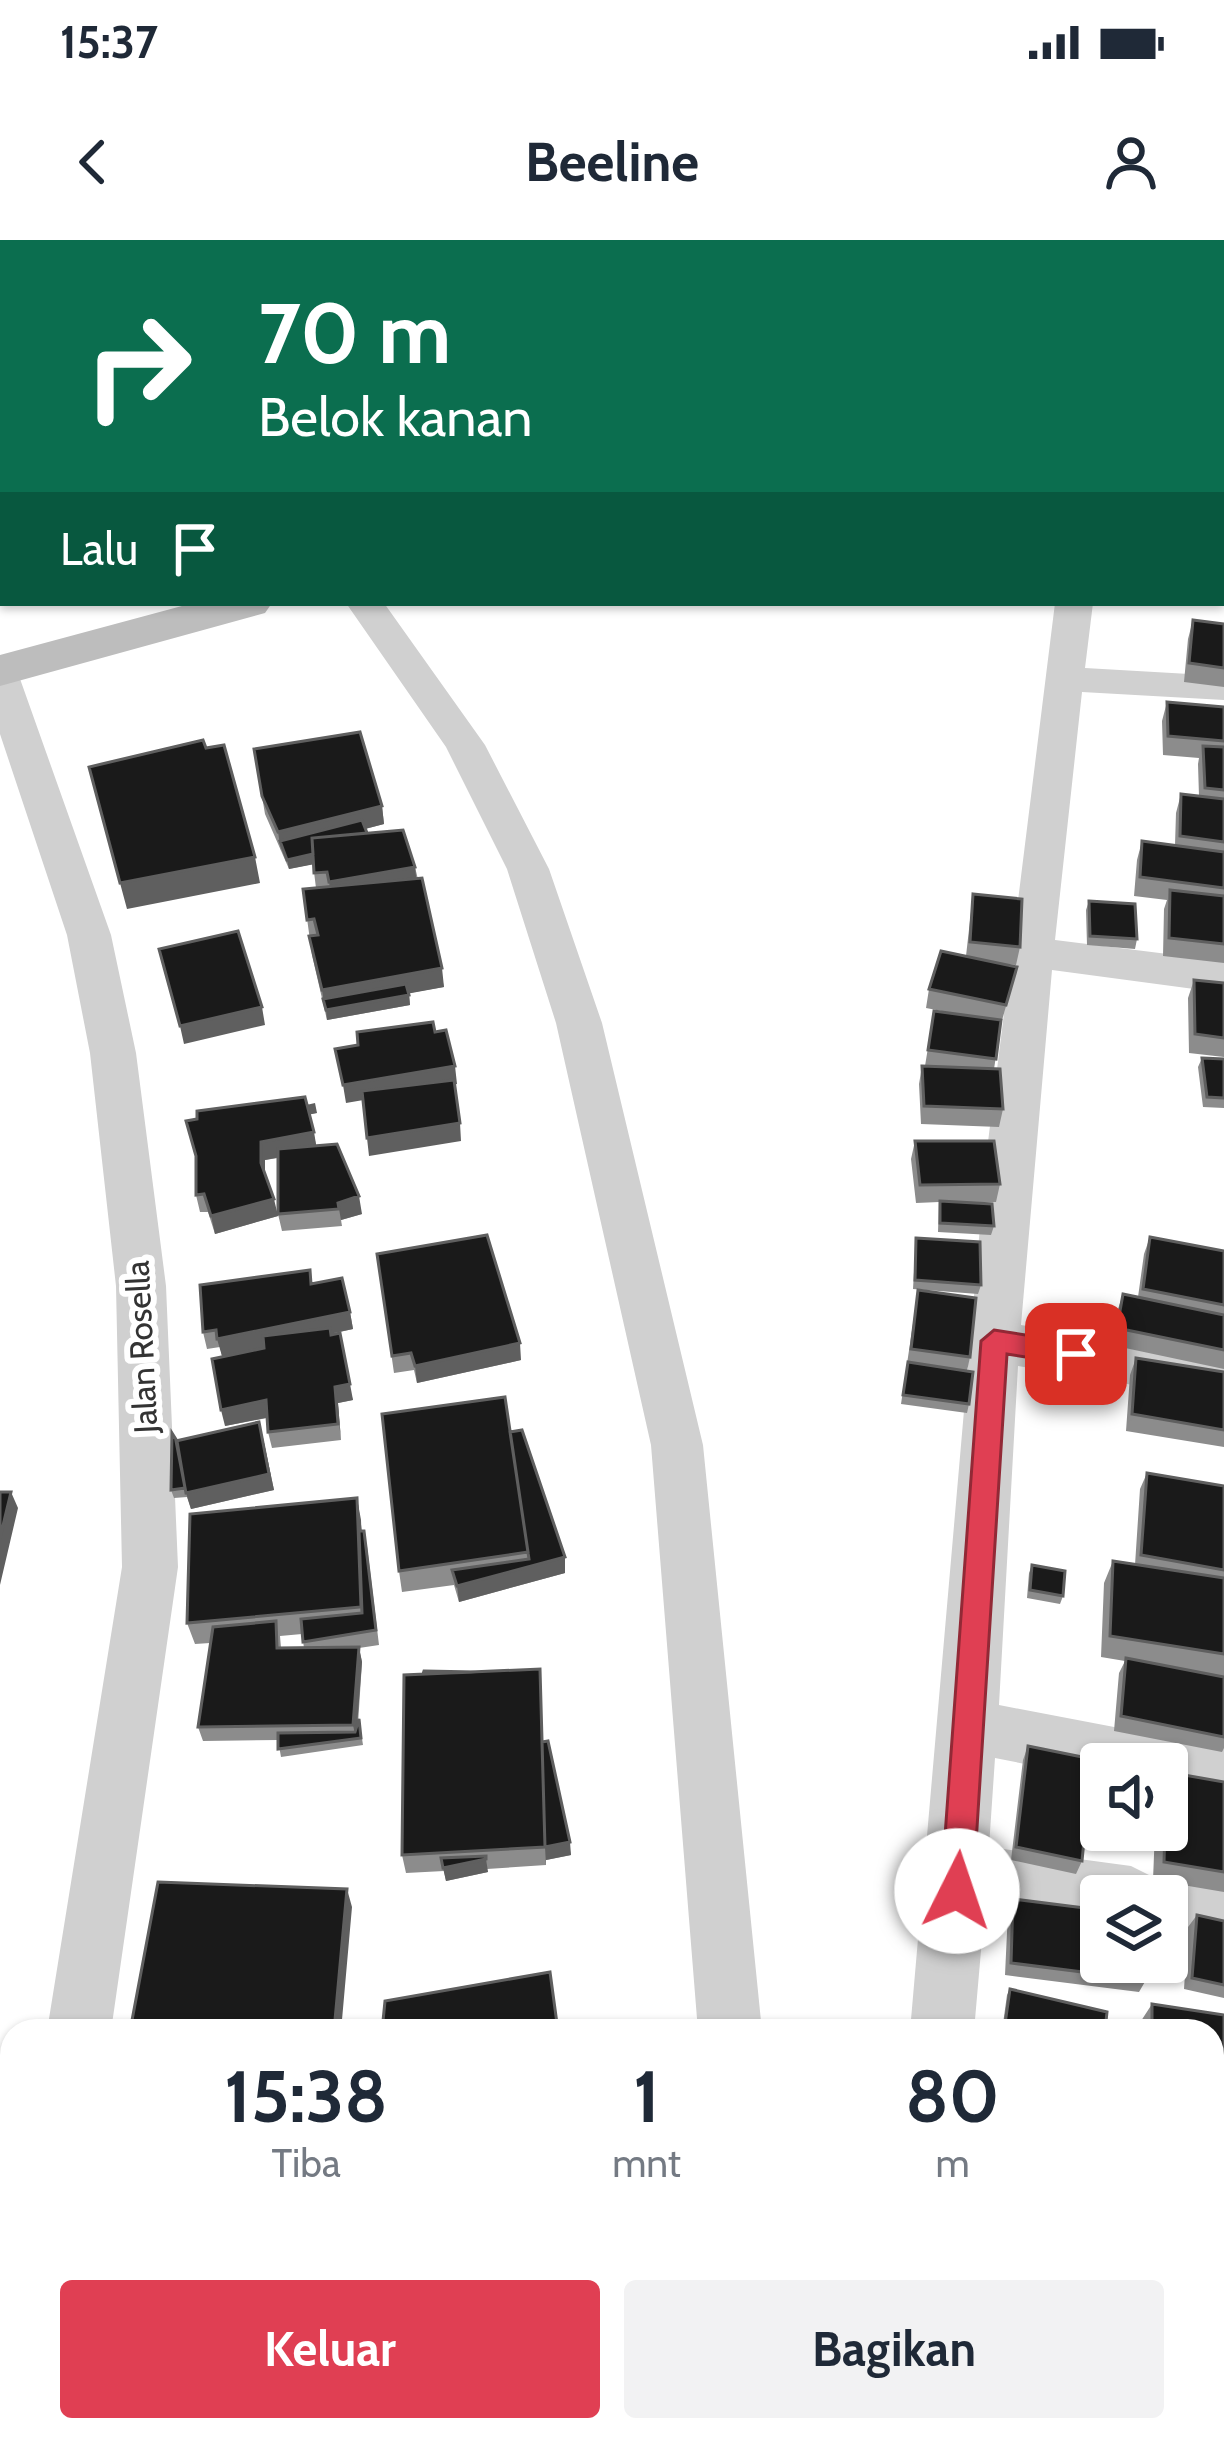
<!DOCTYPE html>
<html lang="id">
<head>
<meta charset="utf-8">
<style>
	body { margin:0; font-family:Cabin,sans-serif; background:#f2f2f3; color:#1f2937; height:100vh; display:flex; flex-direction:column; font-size:45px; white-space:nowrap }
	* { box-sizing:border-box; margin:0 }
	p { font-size:39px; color:#747a83 }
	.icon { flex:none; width:66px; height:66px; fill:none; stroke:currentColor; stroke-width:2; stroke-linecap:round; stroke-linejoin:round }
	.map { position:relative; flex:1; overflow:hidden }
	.details { position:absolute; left:0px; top:1779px; width:1224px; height:423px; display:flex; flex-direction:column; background:#fff; border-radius:36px 36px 0 0; box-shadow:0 3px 9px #0004 }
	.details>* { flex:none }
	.hud { position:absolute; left:0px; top:0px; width:1224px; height:366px; box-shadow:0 3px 9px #0004; background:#0b6e4f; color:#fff; overflow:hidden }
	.tools { position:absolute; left:1080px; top:1503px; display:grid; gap:24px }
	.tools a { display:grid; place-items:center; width:108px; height:108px; border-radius:12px; background:#fff; box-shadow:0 3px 9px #0004; font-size:60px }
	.pin { position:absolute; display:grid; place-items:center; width:102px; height:102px; color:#fff; margin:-51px; border-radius:24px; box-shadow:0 6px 18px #0006 }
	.me { position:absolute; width:132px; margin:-66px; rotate:4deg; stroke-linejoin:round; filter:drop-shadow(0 0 9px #0008) }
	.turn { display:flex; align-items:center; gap:42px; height:252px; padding:0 60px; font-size:54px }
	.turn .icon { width:156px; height:156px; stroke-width:2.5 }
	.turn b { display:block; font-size:84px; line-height:102px }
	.then { display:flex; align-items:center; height:114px; padding:0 60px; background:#0003; gap:24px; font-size:45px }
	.eta { display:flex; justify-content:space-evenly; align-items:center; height:204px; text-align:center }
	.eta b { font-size:72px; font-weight:700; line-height:84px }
	.primary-button { display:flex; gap:24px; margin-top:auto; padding:24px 60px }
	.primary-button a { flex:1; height:138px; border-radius:12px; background:#e03f53; color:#fff; font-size:48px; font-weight:700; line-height:138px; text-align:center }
	.primary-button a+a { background:#f2f2f3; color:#1f2937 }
	.status { display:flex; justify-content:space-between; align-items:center; height:84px; padding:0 60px; background:#fff; direction:ltr }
	.status svg { height:33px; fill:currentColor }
	header { display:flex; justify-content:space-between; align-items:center; height:156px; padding:0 60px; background:#fff; font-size:54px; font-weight:700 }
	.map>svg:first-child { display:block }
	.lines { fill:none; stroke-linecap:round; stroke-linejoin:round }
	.street { fill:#d0d0d0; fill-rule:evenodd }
	.secondary { fill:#bdbdbd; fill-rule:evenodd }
	.wall { fill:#8c8c8c; fill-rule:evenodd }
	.shaded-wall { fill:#5f5f5f }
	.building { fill:#1a1a1a; stroke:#5f5f5f; stroke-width:3 }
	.route { fill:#e03f53; stroke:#922936; stroke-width:3 }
	.labels { text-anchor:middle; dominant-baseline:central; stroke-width:12; stroke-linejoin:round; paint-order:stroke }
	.street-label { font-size:33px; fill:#333; stroke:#fff }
</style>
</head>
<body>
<div class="status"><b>15:37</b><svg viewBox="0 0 49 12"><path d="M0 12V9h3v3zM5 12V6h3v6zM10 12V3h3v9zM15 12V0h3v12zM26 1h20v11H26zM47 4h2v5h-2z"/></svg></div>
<header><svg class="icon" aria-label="back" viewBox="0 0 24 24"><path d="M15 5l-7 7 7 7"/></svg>Beeline<svg class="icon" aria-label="person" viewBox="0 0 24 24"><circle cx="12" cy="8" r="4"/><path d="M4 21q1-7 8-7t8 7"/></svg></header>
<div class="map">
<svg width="1224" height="2200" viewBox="0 0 1224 2200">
	<rect width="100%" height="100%" fill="#fff"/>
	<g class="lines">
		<path class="street" d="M 1221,36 L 1224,36 L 1224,54 L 1221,54 Z
			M 346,363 L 384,363 L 485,505 L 549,629 L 602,783 L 703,1205 L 762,1791 L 698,1791 L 651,1205 L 556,783 L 507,629 L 446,507 Z
			M 1055,363 L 1093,363 L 1085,428 L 1224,436 L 1224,460 L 1082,452 L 1055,700 L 1224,721 L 1224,753 L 1052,730 L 1021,1085 L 1224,1118 L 1224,1160 L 1018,1126 L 999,1465 L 1224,1508 L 1224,1564 L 1167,1552 L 1167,1524 L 1101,1524 L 1101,1539 L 995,1518 L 989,1607 L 1131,1626 L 1153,1637 L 1167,1631 L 1224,1639 L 1224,1699 L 1167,1691 L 1167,1656 L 1101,1656 L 1101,1681 L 985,1665 L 974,1791 L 910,1791 L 986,918 Z
			M 0,424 L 14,428 L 19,436 L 111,695 L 136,813 L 166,1046 L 178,1327 L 111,1791 L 47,1791 L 122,1327 L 116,1046 L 90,813 L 67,695 L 0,494 Z
			M 1212,1893 L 1224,1895 L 1224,1961 L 1212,1959 Z
			M 12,2124 L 12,2190 L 42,2190 L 41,2200 L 0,2200 L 0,2129 Z
			M 719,2190 L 791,2190 L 792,2200 L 720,2200 Z
			M 870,2190 L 942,2190 L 941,2200 L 869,2200 Z
			M 1030,2190 L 1147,2190 L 1152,2200 L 1035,2200 Z"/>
		<path class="secondary" d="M 1098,0 L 1138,0 L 1138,3 L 1098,3 Z
			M 193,363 L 272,363 L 265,373 L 0,446 L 0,415 Z"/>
	</g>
	<path class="wall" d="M 1221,45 L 1224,45 L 1224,109 L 1221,108 Z
		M 1221,118 L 1224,119 L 1224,226 L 1221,226 Z
		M 1221,236 L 1224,237 L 1224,289 L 1221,289 Z
		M 1221,289 L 1224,290 L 1224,337 L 1221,337 Z
		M 1193,380 L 1224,384 L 1224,447 L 1184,442 L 1188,399 Z
		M 1167,462 L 1224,467 L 1224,723 L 1163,716 L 1164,669 L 1167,660 L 1134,656 L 1137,620 L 1142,601 L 1175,605 L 1176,573 L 1181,554 L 1199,556 L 1198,524 L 1199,518 L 1163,515 L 1162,481 Z
		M 254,509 L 382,566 L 384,584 L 365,589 L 367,593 L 415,627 L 444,747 L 409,753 L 410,765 L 327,780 L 312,715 L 303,649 L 316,648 L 313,624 L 289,629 L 265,574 Z
		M 973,654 L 1020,707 L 1016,725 L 1005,724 L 1017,727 L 1001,784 L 994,829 L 1003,869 L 999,887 L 921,884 L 919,844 L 922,826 L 925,826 L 934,771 L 952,773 L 926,768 L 929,749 L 966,716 Z
		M 1089,661 L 1137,699 L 1135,709 L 1087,705 L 1086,670 Z
		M 1194,740 L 1224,743 L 1224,817 L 1189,813 L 1188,758 Z
		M 1202,818 L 1224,819 L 1224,868 L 1203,867 L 1198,827 Z
		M 307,863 L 317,873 L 309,874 L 316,905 L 362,974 L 341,980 L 342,986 L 282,991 L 278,974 L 278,918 L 265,920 L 265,934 L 278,976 L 215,994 L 208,972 L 200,972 L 196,955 L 196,919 L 186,881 Z
		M 915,901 L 1000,944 L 996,962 L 963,962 L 994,986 L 991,995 L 938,992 L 939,962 L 916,963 L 911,919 Z
		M 1150,997 L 1224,1011 L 1224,1129 L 1111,1105 L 1117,1072 L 1123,1054 L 1138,1057 L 1144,1014 Z
		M 916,998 L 981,1045 L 978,1054 L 913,1049 Z
		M 377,1014 L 521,1120 L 417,1143 L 414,1130 L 394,1133 Z
		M 312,1044 L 350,1072 L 353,1089 L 331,1094 L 353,1160 L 338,1163 L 341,1200 L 272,1208 L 268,1192 L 267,1178 L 225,1186 L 263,1107 L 222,1116 L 220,1107 L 207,1109 L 203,1092 Z
		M 918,1050 L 970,1117 L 967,1131 L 969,1164 L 967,1173 L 901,1164 Z
		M 1136,1118 L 1224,1132 L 1224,1207 L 1126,1191 L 1130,1135 Z
		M 510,1192 L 565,1317 L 565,1333 L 459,1362 L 454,1345 L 402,1352 L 399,1331 Z
		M 263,1198 L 274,1250 L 191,1269 L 187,1257 L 174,1258 L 171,1250 L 177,1201 Z
		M 1147,1233 L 1224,1246 L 1224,1508 L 1222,1512 L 1114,1491 L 1119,1433 L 1125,1421 L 1101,1417 L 1104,1343 L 1113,1321 L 1135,1325 L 1140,1249 Z
		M 357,1258 L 362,1291 L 367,1306 L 379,1405 L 359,1408 L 362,1422 L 358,1484 L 359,1479 L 363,1505 L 281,1517 L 278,1500 L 203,1501 L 198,1487 L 210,1403 L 195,1404 L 187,1383 ZM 302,1394 L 304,1408 L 281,1408 L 280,1396 Z
		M 1032,1325 L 1063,1356 L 1060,1364 L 1027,1358 L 1029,1333 Z
		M 543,1502 L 571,1615 L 546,1620 L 546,1625 L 487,1629 L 488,1632 L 446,1641 L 444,1631 L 406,1633 L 402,1615 Z
		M 1028,1506 L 1082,1621 L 1076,1634 L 1011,1620 L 1023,1520 Z
		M 1224,1542 L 1224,1652 L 1153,1640 L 1155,1590 L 1167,1590 Z
		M 1013,1659 L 1146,1740 L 1139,1752 L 1005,1735 L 1008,1671 Z
		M 1197,1675 L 1224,1681 L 1224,1758 L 1184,1749 L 1188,1687 Z
		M 1010,1749 L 1105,1791 L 1002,1791 L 1007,1755 Z
		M 1152,1764 L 1224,1775 L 1224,1896 L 1212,1894 L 1212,1791 L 1141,1791 L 1141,1781 Z
		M 1212,1930 L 1224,1931 L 1224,2023 L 1212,2022 Z
		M 1212,2055 L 1224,2056 L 1224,2186 L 1212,2184 Z
		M 825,2190 L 881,2190 L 877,2196 Z"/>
	<path class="shaded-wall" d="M 382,566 L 384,584 L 284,610 L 280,601 L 281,611 L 278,592 Z
		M 314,614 L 315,624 L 289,629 L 287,620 Z
		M 255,617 L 260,643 L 127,669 L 120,643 Z
		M 415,627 L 417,645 L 332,661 L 329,642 Z
		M 442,728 L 444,747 L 325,769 L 322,750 Z
		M 409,755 L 410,765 L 327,780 L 326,770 Z
		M 262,767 L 265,785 L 184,804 L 180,786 Z
		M 455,826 L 457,844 L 346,863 L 343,845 Z
		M 315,863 L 317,873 L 278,881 L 276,872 Z
		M 460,883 L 461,901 L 369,916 L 367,898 Z
		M 314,892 L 317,910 L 265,920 L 265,941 L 261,923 L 261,902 Z
		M 359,956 L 362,974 L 341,980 L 342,986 L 338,963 Z
		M 274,959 L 278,976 L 215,994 L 211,976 Z
		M 350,1072 L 353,1089 L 222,1116 L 217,1099 Z
		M 520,1103 L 521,1120 L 417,1143 L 415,1126 Z
		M 350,1144 L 353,1160 L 338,1163 L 341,1200 L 335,1147 Z
		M 266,1160 L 270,1177 L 225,1186 L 221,1170 Z
		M 263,1198 L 274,1250 L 191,1269 L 186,1253 Z
		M 11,1252 L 18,1268 L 0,1345 L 0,1298 Z
		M 357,1258 L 361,1280 L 365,1388 L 361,1367 Z
		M 565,1317 L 565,1333 L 459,1362 L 457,1346 Z
		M 359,1407 L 362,1422 L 356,1499 L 353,1485 Z
		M 570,1602 L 571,1615 L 546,1620 L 546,1625 L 545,1607 Z
		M 486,1619 L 488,1632 L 446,1641 L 443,1628 Z
		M 347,1649 L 352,1667 L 341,1791 L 334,1791 Z"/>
	<path class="building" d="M 1081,0 L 1103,0 L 1102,3 L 1080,3 Z
		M 1221,45 L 1224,45 L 1224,67 L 1221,66 Z
		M 1221,67 L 1224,67 L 1224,90 L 1221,89 Z
		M 1221,118 L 1224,119 L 1224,144 L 1221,144 Z
		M 1221,155 L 1224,155 L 1224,175 L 1221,174 Z
		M 1221,175 L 1224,175 L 1224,207 L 1221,207 Z
		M 1221,236 L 1224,237 L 1224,270 L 1221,270 Z
		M 1221,289 L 1224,290 L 1224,318 L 1221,318 Z
		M 1193,380 L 1224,384 L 1224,428 L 1189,423 Z
		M 1167,462 L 1224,467 L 1224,501 L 1168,496 Z
		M 360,492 L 382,566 L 278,592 L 262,556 L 254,509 Z
		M 203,500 L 206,508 L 224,505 L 255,617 L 120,643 L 89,527 Z
		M 1203,506 L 1224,507 L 1224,550 L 1205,548 Z
		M 1181,554 L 1224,559 L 1224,602 L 1180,596 Z
		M 362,580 L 367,593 L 312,598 L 313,614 L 287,620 L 280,601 Z
		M 403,590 L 415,627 L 329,642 L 327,632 L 314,633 L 312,598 Z
		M 1142,601 L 1224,612 L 1224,648 L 1140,637 Z
		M 422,638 L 442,728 L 322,750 L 309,696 L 318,695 L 314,679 L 307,680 L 303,649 Z
		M 1170,650 L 1224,656 L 1224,704 L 1169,698 Z
		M 973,654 L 1022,659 L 1020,707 L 970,702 Z
		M 1089,661 L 1135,664 L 1137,699 L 1090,696 Z
		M 238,691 L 262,767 L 180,786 L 159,709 Z
		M 941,711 L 1017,727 L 1006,765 L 929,749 Z
		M 1194,740 L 1224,743 L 1224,798 L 1195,794 Z
		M 406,744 L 409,755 L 326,770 L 323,759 Z
		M 934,771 L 1001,780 L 996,819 L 928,810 Z
		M 433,782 L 435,792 L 446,790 L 455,826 L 343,845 L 335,809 L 358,805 L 357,792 Z
		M 1202,818 L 1224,819 L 1224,858 L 1207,857 Z
		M 922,826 L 1000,829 L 1003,869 L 924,866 Z
		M 454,840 L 460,883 L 367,898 L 362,851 Z
		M 305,857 L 314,892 L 261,902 L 261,923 L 274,959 L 211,976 L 204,954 L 196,955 L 196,916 L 186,881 L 197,879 L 197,871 Z
		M 915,901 L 994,901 L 1000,944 L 920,945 Z
		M 337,904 L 359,956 L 338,963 L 339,969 L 278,974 L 278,909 Z
		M 940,961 L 992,964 L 994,986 L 940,983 Z
		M 487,995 L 520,1103 L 415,1126 L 411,1113 L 392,1116 L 377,1014 Z
		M 1150,997 L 1224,1011 L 1224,1065 L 1143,1049 Z
		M 916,998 L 980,1002 L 981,1045 L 915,1040 Z
		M 310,1030 L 311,1044 L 342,1038 L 350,1072 L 217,1099 L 216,1090 L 203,1092 L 200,1045 Z
		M 918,1050 L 976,1058 L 970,1117 L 911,1109 Z
		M 1123,1054 L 1224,1075 L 1224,1110 L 1117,1088 Z
		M 330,1088 L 331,1095 L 340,1093 L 350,1144 L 335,1147 L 338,1184 L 268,1192 L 266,1160 L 221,1170 L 212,1119 L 264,1108 L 263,1096 Z
		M 1136,1118 L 1224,1132 L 1224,1190 L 1132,1174 Z
		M 908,1122 L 973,1132 L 969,1164 L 903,1155 Z
		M 505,1157 L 528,1312 L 399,1331 L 382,1174 Z
		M 259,1182 L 269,1234 L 186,1253 L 176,1201 Z
		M 522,1190 L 565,1317 L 457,1346 L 452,1330 L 529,1319 L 510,1192 Z
		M 172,1193 L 177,1201 L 185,1248 L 171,1250 Z
		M 1147,1233 L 1224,1246 L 1224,1330 L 1141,1315 Z
		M 0,1252 L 11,1252 L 0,1298 Z
		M 357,1258 L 361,1367 L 187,1383 L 190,1274 Z
		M 359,1291 L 364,1291 L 376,1390 L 303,1402 L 301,1379 L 362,1373 Z
		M 1113,1321 L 1224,1338 L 1224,1414 L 1110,1396 Z
		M 1032,1325 L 1065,1331 L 1063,1356 L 1030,1350 Z
		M 276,1381 L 277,1408 L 359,1407 L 353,1485 L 198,1487 L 213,1387 Z
		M 1126,1418 L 1224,1437 L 1224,1497 L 1121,1476 Z
		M 540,1429 L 545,1607 L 402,1615 L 404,1435 Z
		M 424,1431 L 476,1432 L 423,1434 Z
		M 359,1479 L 361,1498 L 278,1509 L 278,1493 L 355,1492 Z
		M 548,1501 L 570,1602 L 545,1607 L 542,1502 Z
		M 1028,1506 L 1092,1519 L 1082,1621 L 1016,1607 Z
		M 1167,1532 L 1224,1542 L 1224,1632 L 1164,1622 L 1165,1590 L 1167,1590 Z
		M 486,1616 L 486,1619 L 443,1628 L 441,1618 Z
		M 158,1642 L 347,1649 L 334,1791 L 130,1791 Z
		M 1013,1659 L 1101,1670 L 1101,1722 L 1146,1722 L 1146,1740 L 1011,1723 Z
		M 1197,1675 L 1224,1681 L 1224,1745 L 1192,1738 Z
		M 550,1732 L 558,1791 L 382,1791 L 385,1761 Z
		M 1010,1749 L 1107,1772 L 1105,1791 L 1004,1791 Z
		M 1152,1764 L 1224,1775 L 1224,1880 L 1212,1878 L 1212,1791 L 1152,1791 Z
		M 1212,1930 L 1224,1931 L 1224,2014 L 1212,2012 Z
		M 1212,2055 L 1224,2056 L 1224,2178 L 1212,2177 Z
		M 339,2190 L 529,2190 L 528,2200 L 338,2200 Z
		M 962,2195 L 987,2200 L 962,2200 Z"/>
	<path class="route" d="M 994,1090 L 1076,1103 L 1090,1114 L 1076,1125 L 1007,1114 L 973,1651 L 969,1662 L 957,1666 L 945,1662 L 941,1651 L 981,1101 Z"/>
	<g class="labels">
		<g class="street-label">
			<text transform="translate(141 1107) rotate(-93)">Jalan Rosella</text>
		</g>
	</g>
</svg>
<div class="tools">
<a><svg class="icon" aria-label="sound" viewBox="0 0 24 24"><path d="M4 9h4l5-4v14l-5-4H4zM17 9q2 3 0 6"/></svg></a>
<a><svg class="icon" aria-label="layers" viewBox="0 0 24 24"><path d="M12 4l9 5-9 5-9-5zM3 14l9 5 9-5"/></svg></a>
</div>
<div class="pin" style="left:1076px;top:1114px;background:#d93025"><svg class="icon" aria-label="arrive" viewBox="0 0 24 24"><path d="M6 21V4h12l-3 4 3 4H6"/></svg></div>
<svg class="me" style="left:957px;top:1651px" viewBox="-20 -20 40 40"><circle r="19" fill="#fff"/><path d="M0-13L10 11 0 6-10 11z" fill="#e03f53"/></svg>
<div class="hud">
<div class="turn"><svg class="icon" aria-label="right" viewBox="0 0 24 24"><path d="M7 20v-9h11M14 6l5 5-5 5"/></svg><div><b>70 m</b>Belok kanan</div></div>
<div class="then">Lalu<svg class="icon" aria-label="arrive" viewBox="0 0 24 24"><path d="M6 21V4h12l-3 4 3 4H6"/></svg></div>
</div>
<section class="details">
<div class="eta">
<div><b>15:38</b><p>Tiba</p></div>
<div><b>1</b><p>mnt</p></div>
<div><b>80</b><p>m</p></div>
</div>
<div class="primary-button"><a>Keluar</a><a>Bagikan</a></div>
</section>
</div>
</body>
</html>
